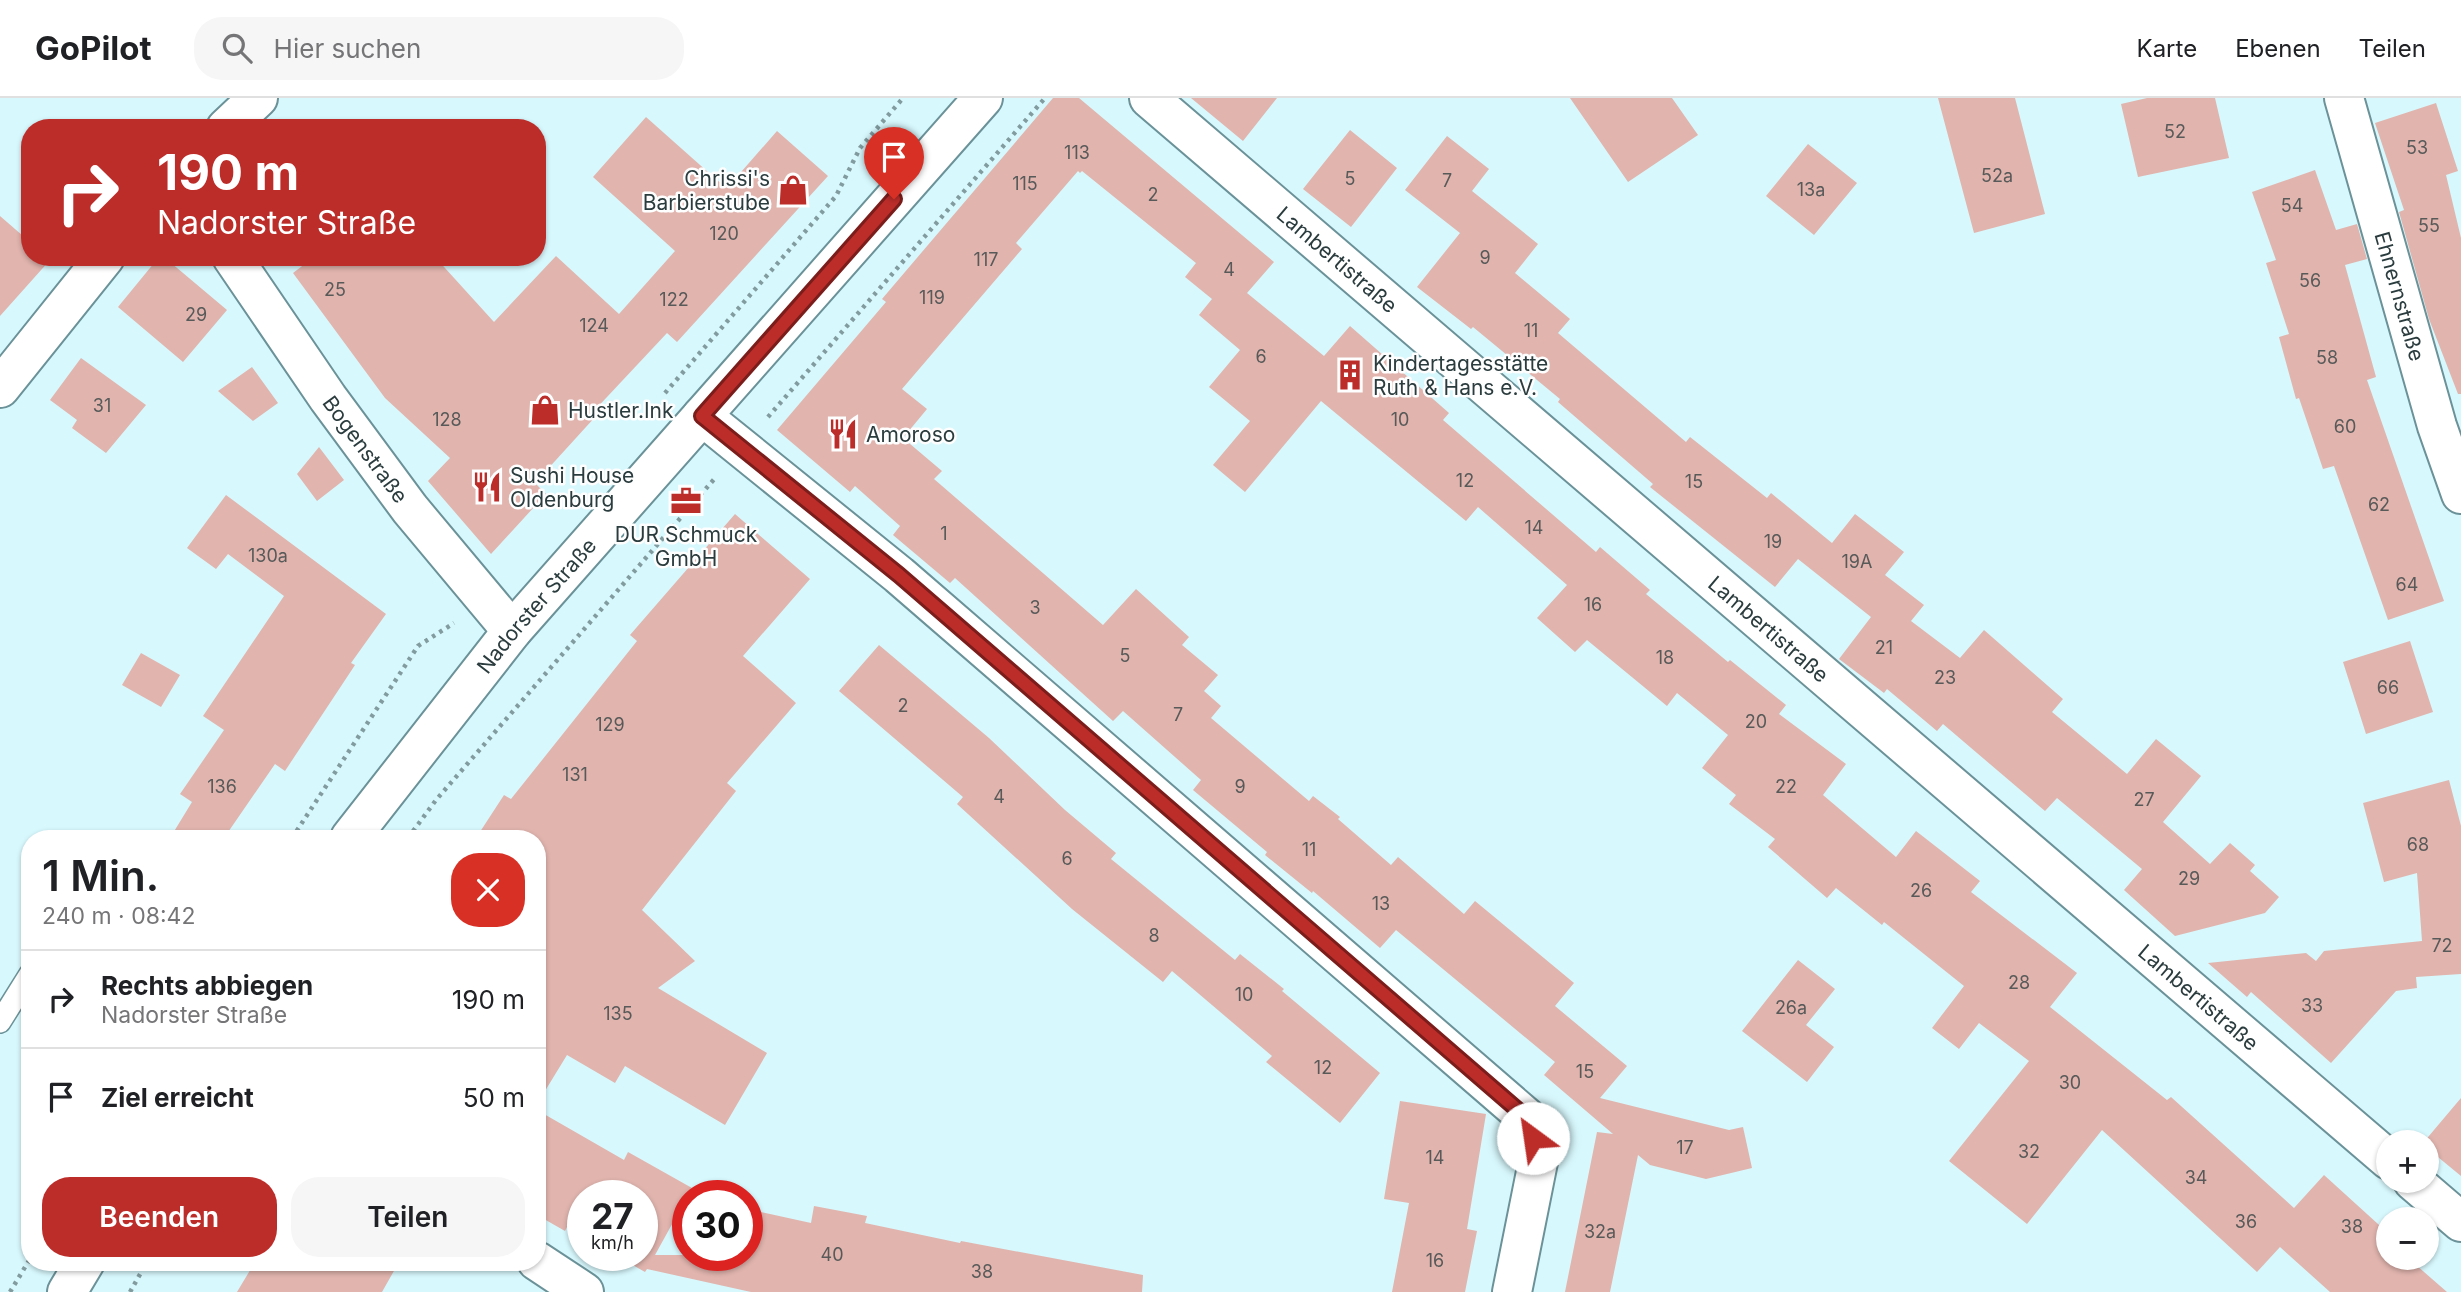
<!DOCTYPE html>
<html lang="de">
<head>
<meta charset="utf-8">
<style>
	body { margin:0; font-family:Inter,sans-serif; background:#f6f6f6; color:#202124; height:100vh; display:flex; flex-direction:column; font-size:26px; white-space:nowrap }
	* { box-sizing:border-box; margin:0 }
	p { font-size:23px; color:#757577 }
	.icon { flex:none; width:38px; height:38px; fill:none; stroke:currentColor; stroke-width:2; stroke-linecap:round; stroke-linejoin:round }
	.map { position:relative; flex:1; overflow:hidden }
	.details { position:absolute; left:21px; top:732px; width:525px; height:441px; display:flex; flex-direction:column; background:#fff; border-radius:28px; box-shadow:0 2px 5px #0004 }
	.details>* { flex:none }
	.top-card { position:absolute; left:21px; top:21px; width:525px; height:147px; border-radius:28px; box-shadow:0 2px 5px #0004; background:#bc2d2a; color:#fff; overflow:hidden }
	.tools { position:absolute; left:2376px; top:1032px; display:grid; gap:14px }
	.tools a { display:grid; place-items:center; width:63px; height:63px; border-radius:50%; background:#fff; box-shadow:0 2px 5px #0004; font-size:35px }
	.speed { position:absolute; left:567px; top:1082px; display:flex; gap:14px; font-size:35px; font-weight:700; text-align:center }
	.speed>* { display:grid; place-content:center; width:91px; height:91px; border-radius:50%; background:#fff; box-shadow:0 2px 5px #0004; line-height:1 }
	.speed small { font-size:18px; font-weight:400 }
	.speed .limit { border:10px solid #d22; background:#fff; color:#111 }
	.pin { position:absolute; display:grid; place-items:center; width:60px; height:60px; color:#fff; margin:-72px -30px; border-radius:50% 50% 50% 0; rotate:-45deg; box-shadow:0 0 7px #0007 }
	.pin .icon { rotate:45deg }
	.me { position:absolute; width:77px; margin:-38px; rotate:329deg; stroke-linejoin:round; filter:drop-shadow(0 0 5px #0008) }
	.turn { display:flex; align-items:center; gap:24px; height:147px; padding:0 21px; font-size:32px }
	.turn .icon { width:91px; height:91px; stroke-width:2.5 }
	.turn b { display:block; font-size:49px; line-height:60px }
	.round { display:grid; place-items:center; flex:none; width:74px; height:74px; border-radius:28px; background:#f6f6f6 }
	.overview { display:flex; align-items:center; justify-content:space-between; height:119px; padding:0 21px }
	h1 { font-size:42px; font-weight:600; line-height:52px }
	.cta { display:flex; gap:14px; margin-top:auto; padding:14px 21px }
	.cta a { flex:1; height:80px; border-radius:28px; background:#bc2d2a; color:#fff; font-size:28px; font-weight:600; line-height:80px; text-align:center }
	.cta a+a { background:#f6f6f6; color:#202124 }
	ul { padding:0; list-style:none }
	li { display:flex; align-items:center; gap:21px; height:98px; padding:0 21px; border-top:2px solid #e0e0e0 }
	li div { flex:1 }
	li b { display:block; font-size:26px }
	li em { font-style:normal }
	header { display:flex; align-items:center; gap:42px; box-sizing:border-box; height:98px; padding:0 35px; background:#fff; border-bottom:2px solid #e0e0e0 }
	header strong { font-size:33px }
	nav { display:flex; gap:38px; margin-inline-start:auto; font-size:24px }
	.search { width:490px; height:63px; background:#f6f6f6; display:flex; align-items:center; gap:18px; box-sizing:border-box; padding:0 24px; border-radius:28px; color:#757577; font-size:26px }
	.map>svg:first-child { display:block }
	.building { fill:#e1b4ae }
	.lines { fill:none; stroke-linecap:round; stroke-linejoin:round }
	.service-casing { stroke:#6b9298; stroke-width:24 }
	.minor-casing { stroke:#6b9298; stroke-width:42 }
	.tertiary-casing { stroke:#6b9298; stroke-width:42 }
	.path { stroke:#829b9f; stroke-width:4.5; stroke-dasharray:3.5 5; stroke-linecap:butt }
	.service { stroke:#fff; stroke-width:21 }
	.minor { stroke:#fff; stroke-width:38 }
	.tertiary { stroke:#fff; stroke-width:38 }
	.route-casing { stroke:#7a1d1b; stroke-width:18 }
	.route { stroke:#bc2d2a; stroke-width:12 }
	.labels { text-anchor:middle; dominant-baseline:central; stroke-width:5; stroke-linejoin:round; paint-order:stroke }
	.number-label { font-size:18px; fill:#585a5a }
	.poi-label { font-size:21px; fill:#2b3c3e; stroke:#fefefe; text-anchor:start }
	.street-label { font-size:21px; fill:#2b3c3e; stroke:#fefefe }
</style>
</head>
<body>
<header>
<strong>GoPilot</strong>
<div class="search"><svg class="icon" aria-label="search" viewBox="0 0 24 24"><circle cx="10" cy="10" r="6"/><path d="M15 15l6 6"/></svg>Hier suchen</div>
<nav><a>Karte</a><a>Ebenen</a><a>Teilen</a></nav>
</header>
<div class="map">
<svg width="2461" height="1194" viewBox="0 0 2461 1194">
	<rect width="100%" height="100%" fill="#d7f8fd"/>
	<path class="building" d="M 1053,0 L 1079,0 L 1274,164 L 1247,195 L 1324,258 L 1350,228 L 1449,315 L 1443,322 L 1596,454 L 1600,449 L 1650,492 L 1646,496 L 1728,564 L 1730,562 L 1786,607 L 1779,616 L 1846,666 L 1823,697 L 1896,759 L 1916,733 L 1980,783 L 1971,794 L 2077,875 L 2050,909 L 2167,1002 L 2171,999 L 2294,1110 L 2324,1077 L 2389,1136 L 2389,1160 L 2408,1160 L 2447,1194 L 2330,1194 L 2280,1149 L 2257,1174 L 2102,1032 L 2027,1126 L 1949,1063 L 2029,963 L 1979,925 L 1959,951 L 1932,930 L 1964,888 L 1884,824 L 1882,827 L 1836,790 L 1827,800 L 1768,749 L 1775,741 L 1729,706 L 1736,697 L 1702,670 L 1728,637 L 1677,595 L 1667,608 L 1587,542 L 1575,554 L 1537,520 L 1567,487 L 1478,409 L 1466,423 L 1321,303 L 1245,394 L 1213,367 L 1250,323 L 1209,289 L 1240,252 L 1199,217 L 1212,201 L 1185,179 L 1196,165 L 1082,73 L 1080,75 L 1078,73 L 1016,145 L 1022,151 L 902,291 L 927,311 L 903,340 L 942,373 L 934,381 L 1103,527 L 1136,491 L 1189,539 L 1182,547 L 1218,577 L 1204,593 L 1221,608 L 1211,620 L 1309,703 L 1313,698 L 1340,719 L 1338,721 L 1391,767 L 1398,759 L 1464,816 L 1475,803 L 1574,885 L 1555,908 L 1627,968 L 1600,1000 L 1729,1032 L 1743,1029 L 1752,1070 L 1706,1081 L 1650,1067 L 1638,1057 L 1610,1194 L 1565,1194 L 1597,1034 L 1613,1036 L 1544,977 L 1555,964 L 1396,832 L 1380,850 L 1313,793 L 1312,795 L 1265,757 L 1267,754 L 1193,692 L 1201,682 L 1123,613 L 1113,623 L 955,480 L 950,485 L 893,437 L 900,428 L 855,388 L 850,394 L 777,332 L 886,204 L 882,201 Z
		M 1191,0 L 1277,0 L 1243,43 Z
		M 1570,0 L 1672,0 L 1698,37 L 1628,84 Z
		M 1938,0 L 2015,0 L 2045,116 L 1974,135 Z
		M 2147,0 L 2215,0 L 2229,60 L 2138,79 L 2121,6 Z
		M 2436,5 L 2458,73 L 2446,77 L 2461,140 L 2461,296 L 2458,296 L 2429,221 L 2399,114 L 2404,112 L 2375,25 Z
		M 646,19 L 718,83 L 728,89 L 777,33 L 828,78 L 677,244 L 667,235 L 592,315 L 596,318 L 535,385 L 546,396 L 491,456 L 428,383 L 450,360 L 385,300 L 293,175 L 314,159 L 435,159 L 494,224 L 556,158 L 619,216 L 675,153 L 593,79 Z
		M 1350,32 L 1397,70 L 1351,129 L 1303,91 Z
		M 1447,38 L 1489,71 L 1472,93 L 1538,146 L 1515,175 L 1570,221 L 1558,235 L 1686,344 L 1690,339 L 1767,400 L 1771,395 L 1832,445 L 1855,416 L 1904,454 L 1885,477 L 1924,507 L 1911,523 L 1960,560 L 1984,532 L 2063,601 L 2052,614 L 2127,676 L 2156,641 L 2201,678 L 2163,724 L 2210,766 L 2230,745 L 2255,767 L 2250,773 L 2279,799 L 2265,815 L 2175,838 L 2124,792 L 2142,771 L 2057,700 L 2045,713 L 1943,626 L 1937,633 L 1887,591 L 1884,595 L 1839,561 L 1871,519 L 1798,461 L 1775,489 L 1650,389 L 1653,386 L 1558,304 L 1560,301 L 1473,229 L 1471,231 L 1417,189 L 1460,135 L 1405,92 Z
		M 1808,46 L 1857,85 L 1814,137 L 1766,98 Z
		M 2315,72 L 2336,132 L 2357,126 L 2367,161 L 2345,167 L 2376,279 L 2367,282 L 2444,503 L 2388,522 L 2334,368 L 2323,371 L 2299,300 L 2296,301 L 2279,239 L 2289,236 L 2266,165 L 2276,162 L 2252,94 Z
		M 0,118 L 30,144 L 30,159 L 47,159 L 50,162 L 0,218 Z
		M 159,159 L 164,159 L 227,212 L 183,264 L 118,209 Z
		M 81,260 L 146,307 L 106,355 L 72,330 L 77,322 L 50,302 Z
		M 252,269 L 278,305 L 253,323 L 218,293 Z
		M 319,349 L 344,382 L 317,403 L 297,376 Z
		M 226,397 L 386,516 L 351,565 L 355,567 L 285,673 L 275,666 L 224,740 L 170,740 L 192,704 L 180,696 L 224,632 L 203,618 L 284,498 L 228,456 L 216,471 L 187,450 Z
		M 735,416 L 810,481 L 743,558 L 796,605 L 727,685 L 736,693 L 642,812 L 695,863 L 658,890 L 767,955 L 725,1027 L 625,968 L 615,985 L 567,957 L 537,1006 L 537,740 L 476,740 L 504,697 L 511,701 L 637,543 L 630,537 Z
		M 2410,543 L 2433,614 L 2366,636 L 2343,564 Z
		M 879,547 L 989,640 L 1065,712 L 1116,755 L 1111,761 L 1235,862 L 1240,856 L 1284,891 L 1282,893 L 1380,975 L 1340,1025 L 1266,964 L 1272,958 L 1172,873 L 1163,884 L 1072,811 L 957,706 L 963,699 L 839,593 Z
		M 141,555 L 180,577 L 161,609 L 122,587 Z
		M 2449,682 L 2461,728 L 2461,876 L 2416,879 L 2417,890 L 2396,893 L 2331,965 L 2251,894 L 2247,899 L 2208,865 L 2306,855 L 2316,863 L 2324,853 L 2422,843 L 2417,775 L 2384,784 L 2363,705 Z
		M 1798,862 L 1835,891 L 1806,927 L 1834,949 L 1807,984 L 1742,933 Z
		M 2461,1000 L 2461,1078 L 2427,1050 L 2427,1045 L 2423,1045 Z
		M 1400,1003 L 1486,1016 L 1467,1131 L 1477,1133 L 1465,1194 L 1392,1194 L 1409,1105 L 1384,1101 Z
		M 537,1012 L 624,1062 L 628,1054 L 692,1090 L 655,1157 L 747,1157 L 747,1111 L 811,1125 L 814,1108 L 867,1118 L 865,1125 L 960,1145 L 961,1143 L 1143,1177 L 1142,1194 L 751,1194 L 647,1171 L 645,1174 L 615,1157 L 642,1157 L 642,1097 L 583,1097 L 583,1138 L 567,1129 L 565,1133 L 537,1117 Z
		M 255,1164 L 399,1164 L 382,1194 L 237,1194 Z"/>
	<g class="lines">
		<g class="service-casing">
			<path id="service" d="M 0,924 L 30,876"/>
		</g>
		<g class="minor-casing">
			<g id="minor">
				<path id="s1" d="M 1149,0 L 2389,1062"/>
				<path id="s2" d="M 2344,0 L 2437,328 L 2461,396"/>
				<path d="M 226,30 L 258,0"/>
				<path id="s3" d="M 232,159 L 328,300 L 410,411 L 512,533"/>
				<path d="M 0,290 L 105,159"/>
				<path d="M 702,318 L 899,477 L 1527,1020 L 1539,1059 L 1512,1194"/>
				<path d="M 2413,1083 L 2461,1124"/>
				<path d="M 537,1163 L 584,1194"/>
			</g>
		</g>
		<g class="tertiary-casing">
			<g id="tertiary">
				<path id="s4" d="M 350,740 L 512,533 L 983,0"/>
				<path d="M 67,1194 L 85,1164"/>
			</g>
		</g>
		<path class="path" d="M 665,295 L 836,98 L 860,50 L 903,0
			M 768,319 L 1045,0
			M 292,740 L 418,548 L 454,525
			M 408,740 L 436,702 L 716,379
			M 10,1194 L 30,1161
			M 130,1194 L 147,1164"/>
		<use href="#service" class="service"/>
		<use href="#minor" class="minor"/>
		<use href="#tertiary" class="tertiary"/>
	</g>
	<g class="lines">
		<g class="route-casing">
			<path id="route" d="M 894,101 L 702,318 L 899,477 L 1527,1020 L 1533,1040"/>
		</g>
		<use href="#route" class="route"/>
	</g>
	<defs>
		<g id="shop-bare" transform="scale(2.415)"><path d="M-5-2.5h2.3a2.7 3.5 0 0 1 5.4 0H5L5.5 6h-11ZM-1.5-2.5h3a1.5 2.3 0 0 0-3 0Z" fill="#bc2d2a" stroke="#fefefe" stroke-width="2.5" paint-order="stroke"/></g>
		<g id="building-bare" transform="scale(2.415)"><path d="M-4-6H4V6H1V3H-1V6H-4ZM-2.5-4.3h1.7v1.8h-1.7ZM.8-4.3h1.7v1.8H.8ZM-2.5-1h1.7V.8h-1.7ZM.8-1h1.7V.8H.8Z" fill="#bc2d2a" stroke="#fefefe" stroke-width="2.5" paint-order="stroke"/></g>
		<g id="restaurant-bare" transform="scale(2.415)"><path d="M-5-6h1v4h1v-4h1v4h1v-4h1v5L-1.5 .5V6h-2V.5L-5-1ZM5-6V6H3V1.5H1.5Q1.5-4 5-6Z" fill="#bc2d2a" stroke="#fefefe" stroke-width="2.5" paint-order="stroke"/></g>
		<g id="office-bare" transform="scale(2.415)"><path d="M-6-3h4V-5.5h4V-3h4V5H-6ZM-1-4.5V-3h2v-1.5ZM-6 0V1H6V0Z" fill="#bc2d2a" stroke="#fefefe" stroke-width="2.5" paint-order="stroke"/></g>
	</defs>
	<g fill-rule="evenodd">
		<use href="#shop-bare" x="793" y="92"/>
		<use href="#building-bare" x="1350" y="277"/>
		<use href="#shop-bare" x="545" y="312"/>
		<use href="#restaurant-bare" x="843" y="336"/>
		<use href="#restaurant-bare" x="487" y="389"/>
		<use href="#office-bare" x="686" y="403"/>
	</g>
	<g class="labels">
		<g class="number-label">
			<text x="2175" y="33">52</text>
			<text x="2417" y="49">53</text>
			<text x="1077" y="54">113</text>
			<text x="1997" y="77">52a</text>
			<text x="1350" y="80">5</text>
			<text x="1447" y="82">7</text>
			<text x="1025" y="85">115</text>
			<text x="1811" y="91">13a</text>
			<text x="1153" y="96">2</text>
			<text x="2292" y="107">54</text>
			<text x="2429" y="127">55</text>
			<text x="724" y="135">120</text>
			<text x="1485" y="159">9</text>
			<text x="986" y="161">117</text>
			<text x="1229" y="171">4</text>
			<text x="2310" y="182">56</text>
			<text x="335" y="191">25</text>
			<text x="932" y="199">119</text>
			<text x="674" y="201">122</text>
			<text x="196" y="216">29</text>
			<text x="594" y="227">124</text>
			<text x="1531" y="232">11</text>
			<text x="1261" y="258">6</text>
			<text x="2327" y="259">58</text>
			<text x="102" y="307">31</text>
			<text x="447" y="321">128</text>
			<text x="1400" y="321">10</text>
			<text x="2345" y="328">60</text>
			<text x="1465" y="382">12</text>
			<text x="1694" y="383">15</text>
			<text x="2379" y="406">62</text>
			<text x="1534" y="429">14</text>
			<text x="944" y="435">1</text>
			<text x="1773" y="443">19</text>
			<text x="268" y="457">130a</text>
			<text x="1857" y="463">19A</text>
			<text x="2407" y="486">64</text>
			<text x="1593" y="506">16</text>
			<text x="1035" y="509">3</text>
			<text x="1884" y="549">21</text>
			<text x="1125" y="557">5</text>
			<text x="1665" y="559">18</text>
			<text x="1945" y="579">23</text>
			<text x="2388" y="589">66</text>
			<text x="903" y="607">2</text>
			<text x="1178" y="616">7</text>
			<text x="1756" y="623">20</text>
			<text x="610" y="626">129</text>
			<text x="575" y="676">131</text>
			<text x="222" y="688">136</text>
			<text x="1240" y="688">9</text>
			<text x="1786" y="688">22</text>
			<text x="999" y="698">4</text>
			<text x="2144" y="701">27</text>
			<text x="2418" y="746">68</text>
			<text x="1309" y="751">11</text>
			<text x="1067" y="760">6</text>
			<text x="2189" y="780">29</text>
			<text x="1921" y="792">26</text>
			<text x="1381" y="805">13</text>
			<text x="1154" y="837">8</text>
			<text x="2442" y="847">72</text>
			<text x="2019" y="884">28</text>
			<text x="1244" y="896">10</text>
			<text x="2312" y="907">33</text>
			<text x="1791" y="909">26a</text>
			<text x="618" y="915">135</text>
			<text x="1323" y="969">12</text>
			<text x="1585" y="973">15</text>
			<text x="2070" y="984">30</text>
			<text x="1685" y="1049">17</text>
			<text x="2029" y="1053">32</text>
			<text x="1435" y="1059">14</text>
			<text x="2196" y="1079">34</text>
			<text x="2246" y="1123">36</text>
			<text x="2352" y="1128">38</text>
			<text x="1600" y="1133">32a</text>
			<text x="832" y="1156">40</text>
			<text x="1435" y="1162">16</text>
			<text x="982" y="1173">38</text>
		</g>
		<g class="poi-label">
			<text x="770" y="80" text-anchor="end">Chrissi's<tspan x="770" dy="24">Barbierstube</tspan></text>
			<text x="1373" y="265">Kindertagesstätte<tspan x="1373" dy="24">Ruth &amp; Hans e.V.</tspan></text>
			<text x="568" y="312">Hustler.Ink</text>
			<text x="866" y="336">Amoroso</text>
			<text x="510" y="377">Sushi House<tspan x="510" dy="24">Oldenburg</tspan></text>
			<text x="686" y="436" text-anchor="middle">DUR Schmuck<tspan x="686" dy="24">GmbH</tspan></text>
		</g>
		<g class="street-label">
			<text stroke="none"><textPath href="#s1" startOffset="248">Lambertistraße</textPath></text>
			<text stroke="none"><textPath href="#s2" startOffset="206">Ehnernstraße</textPath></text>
			<text stroke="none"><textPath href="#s3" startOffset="234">Bogenstraße</textPath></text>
			<text stroke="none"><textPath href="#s4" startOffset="298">Nadorster Straße</textPath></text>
			<text stroke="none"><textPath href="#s1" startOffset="816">Lambertistraße</textPath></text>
			<text stroke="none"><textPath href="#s1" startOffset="1382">Lambertistraße</textPath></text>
		</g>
	</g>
</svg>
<div class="tools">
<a>+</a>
<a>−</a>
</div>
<div class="speed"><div>27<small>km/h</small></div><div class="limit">30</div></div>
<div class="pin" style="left:894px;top:101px;background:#d93025"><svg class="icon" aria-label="arrive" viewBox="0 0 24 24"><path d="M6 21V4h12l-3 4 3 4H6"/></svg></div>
<svg class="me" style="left:1533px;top:1040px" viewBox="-20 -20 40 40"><circle r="19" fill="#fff"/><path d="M0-13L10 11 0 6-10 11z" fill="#bc2d2a"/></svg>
<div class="top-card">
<div class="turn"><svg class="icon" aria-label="right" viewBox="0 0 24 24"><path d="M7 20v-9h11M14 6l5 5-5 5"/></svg><div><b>190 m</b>Nadorster Straße</div></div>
</div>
<section class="details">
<div class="overview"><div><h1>1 Min.</h1><p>240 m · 08:42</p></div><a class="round" style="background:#d93025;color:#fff"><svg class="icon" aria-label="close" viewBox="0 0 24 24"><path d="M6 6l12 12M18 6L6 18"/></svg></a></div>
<ul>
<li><svg class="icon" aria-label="right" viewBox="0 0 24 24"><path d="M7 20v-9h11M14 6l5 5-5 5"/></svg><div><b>Rechts abbiegen</b><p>Nadorster Straße</p></div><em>190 m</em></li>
<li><svg class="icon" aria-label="arrive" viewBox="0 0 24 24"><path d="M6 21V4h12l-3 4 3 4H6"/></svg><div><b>Ziel erreicht</b></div><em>50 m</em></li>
</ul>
<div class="cta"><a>Beenden</a><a>Teilen</a></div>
</section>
</div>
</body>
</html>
